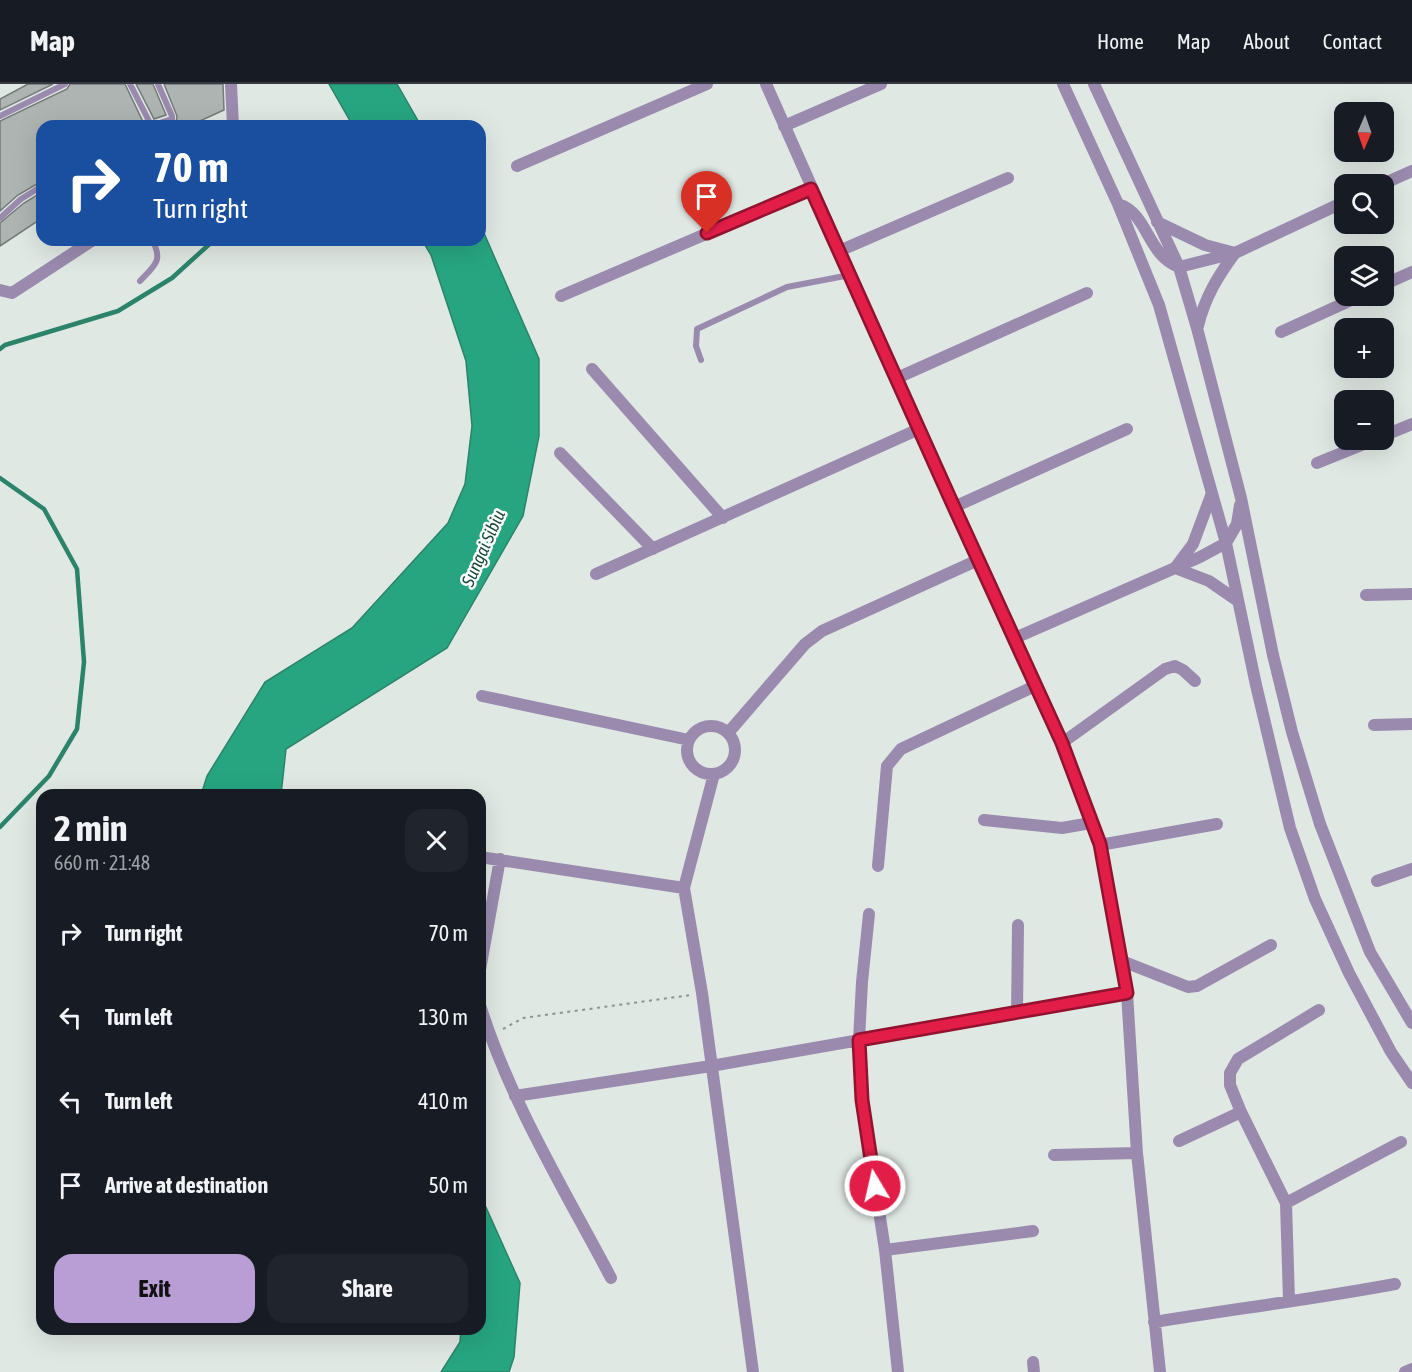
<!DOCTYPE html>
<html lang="en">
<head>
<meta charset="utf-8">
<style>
	body { margin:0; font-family:"Asap Condensed",sans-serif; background:#20242c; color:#f1f3f6; height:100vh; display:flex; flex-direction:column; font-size:22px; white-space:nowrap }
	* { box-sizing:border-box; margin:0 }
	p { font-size:20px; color:#9ea1a6 }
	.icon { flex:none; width:33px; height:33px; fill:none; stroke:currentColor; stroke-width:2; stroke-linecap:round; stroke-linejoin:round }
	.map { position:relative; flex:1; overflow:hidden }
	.drawer { position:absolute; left:36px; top:705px; width:450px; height:546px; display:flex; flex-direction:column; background:#171b24; border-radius:18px; box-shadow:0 6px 24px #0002 }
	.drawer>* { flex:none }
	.banner { position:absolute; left:36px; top:36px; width:450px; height:126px; border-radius:18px; box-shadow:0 6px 24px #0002; background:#1a4fa0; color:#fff; overflow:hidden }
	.needle { width:39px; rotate:182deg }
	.tools { position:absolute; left:1334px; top:18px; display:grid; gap:12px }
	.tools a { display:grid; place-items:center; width:60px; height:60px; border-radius:12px; background:#171b24; box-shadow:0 6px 24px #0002; font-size:30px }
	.pin { position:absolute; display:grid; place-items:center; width:51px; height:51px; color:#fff; margin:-62px -26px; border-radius:50% 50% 50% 0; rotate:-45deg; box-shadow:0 0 6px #0007 }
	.pin .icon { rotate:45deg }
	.me { position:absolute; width:66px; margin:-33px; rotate:351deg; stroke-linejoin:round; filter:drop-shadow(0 0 4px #0008) }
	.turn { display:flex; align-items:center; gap:21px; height:126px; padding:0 18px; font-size:27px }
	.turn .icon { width:78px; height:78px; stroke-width:2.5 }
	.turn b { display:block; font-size:42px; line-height:51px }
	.round { display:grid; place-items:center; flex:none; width:63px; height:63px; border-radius:18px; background:#20242c }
	.summary { display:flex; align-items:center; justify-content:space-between; height:102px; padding:0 18px }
	h1 { font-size:36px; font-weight:700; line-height:45px }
	.button { display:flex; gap:12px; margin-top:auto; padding:12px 18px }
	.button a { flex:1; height:69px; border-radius:18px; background:#b89ed4; color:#111; font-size:24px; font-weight:700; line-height:69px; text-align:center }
	.button a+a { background:#20242c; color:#f1f3f6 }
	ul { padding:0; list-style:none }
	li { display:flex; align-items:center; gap:18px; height:84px; padding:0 18px }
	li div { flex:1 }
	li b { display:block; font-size:22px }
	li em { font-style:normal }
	header { display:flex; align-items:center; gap:36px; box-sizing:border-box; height:84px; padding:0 30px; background:#171b24; border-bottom:2px solid #363941 }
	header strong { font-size:28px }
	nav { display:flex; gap:33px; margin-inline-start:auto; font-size:21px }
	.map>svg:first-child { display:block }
	.water { fill:#27a581; stroke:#2b846a; stroke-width:1.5 }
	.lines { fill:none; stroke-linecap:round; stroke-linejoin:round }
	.stream { stroke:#2b846a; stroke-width:4.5 }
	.building { fill:#adb4b1; stroke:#737a77; stroke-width:1.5 }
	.path { stroke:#8d9290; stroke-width:2; stroke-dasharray:3 4.5; stroke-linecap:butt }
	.service { stroke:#9a8bae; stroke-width:6 }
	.minor { stroke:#9a8bae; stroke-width:12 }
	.tertiary { stroke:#9a8bae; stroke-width:12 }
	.route-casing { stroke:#92132f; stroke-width:15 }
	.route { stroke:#e11d48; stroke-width:10 }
	.labels { text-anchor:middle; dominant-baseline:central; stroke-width:5; stroke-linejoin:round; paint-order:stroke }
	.water-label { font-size:18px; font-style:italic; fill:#194a3a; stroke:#fff }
</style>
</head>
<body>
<header>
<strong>Map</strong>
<nav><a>Home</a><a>Map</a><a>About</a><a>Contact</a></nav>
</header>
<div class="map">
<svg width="1412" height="1288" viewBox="0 0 1412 1288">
	<rect width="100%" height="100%" fill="#e0e8e4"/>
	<path class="water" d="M 329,0 L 397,0 L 421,42 L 353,42 Z
		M 480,140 L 539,275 L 539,352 L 523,432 L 447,564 L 286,665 L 281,711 L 201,711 L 207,692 L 265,598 L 352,544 L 448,439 L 465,400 L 472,342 L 466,277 L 431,171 L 422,156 L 480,156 Z
		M 480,1110 L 520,1199 L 514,1273 L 509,1288 L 441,1288 L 460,1258 L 461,1245 L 480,1245 Z"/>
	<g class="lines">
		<path class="stream" d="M 0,265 L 5,261 L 118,227 L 172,194 L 214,156
			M 0,394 L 44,425 L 77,485 L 84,578 L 77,645 L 49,692 L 0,743"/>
	</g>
	<path class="building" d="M 28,0 L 53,0 L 0,26 L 0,15 Z
		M 70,0 L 125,0 L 145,42 L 42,42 L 42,97 L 18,111 L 0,127 L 0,37 L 67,5 Z
		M 136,0 L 153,0 L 166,31 L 154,35 Z
		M 164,0 L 223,0 L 224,26 L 189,42 L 167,42 L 176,39 L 177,32 Z
		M 42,108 L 42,134 L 0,162 L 0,139 L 24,119 Z"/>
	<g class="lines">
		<path class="path" d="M 503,945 L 523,934 L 691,911"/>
		<path class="service" d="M 130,0 L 151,41
			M 0,32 L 65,0
			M 150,42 L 172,35 L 172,32 L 158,0
			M 0,134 L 21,115 L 42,102
			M 140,197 C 154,182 164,177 152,156
			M 701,276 L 696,262 L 697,245 L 787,203 L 850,191"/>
		<path class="minor" d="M 231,0 L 233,42
			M 766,0 L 954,423 L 1015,554
			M 784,42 L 881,0
			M 517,82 L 707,0
			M 1383,100 L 1412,87
			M 839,167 L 1008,94
			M 1179,183 L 1235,169 L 1344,118
			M 1383,201 L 1412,188
			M 0,206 L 12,209 L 93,156
			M 561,212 L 811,105
			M 1281,248 L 1360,212
			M 592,285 L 723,434
			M 897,294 L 1087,209
			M 1383,352 L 1412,340
			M 560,369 L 653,465
			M 1317,379 L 1374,356
			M 954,423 L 1127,345
			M 596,490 L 919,345
			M 1366,511 L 1412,510
			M 482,612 L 689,656
			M 1374,641 L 1412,640
			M687 666a24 24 0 1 1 48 0a24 24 0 1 1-48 0Z
			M 728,649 L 805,560 L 822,547 L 978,476
			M 1062,659 L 1165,585 L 1175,582 L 1183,586 L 1195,597
			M 714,690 L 684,804 L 702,909 L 753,1288
			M 984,736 L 1062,744 L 1091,739
			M 1100,761 L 1217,740
			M 480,773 L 684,804
			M 878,782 L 887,682 L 901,665 L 1035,602
			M 1377,797 L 1412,785
			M 869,830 L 862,898 L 859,956 L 862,1016 L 885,1166 L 898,1288
			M 1122,877 L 1188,903 L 1197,902 L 1271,861
			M 480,886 L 500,775
			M 480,921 C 510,1017 564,1105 611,1194
			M 1017,929 L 1018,841
			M 515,1012 L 711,982 L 1127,909
			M 1179,1057 L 1241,1028
			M 1054,1071 L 1137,1069
			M 1286,1119 L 1401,1058
			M 885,1166 L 1033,1147
			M 1289,1216 L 1286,1119 L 1241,1028 L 1230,1001 L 1230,989 L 1238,975 L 1319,926
			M 1154,1238 C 1234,1225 1315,1215 1395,1200
			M 1033,1278 L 1034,1288
			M 1160,1288 L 1137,1069 L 1127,909 L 1100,761 L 1062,659 L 1015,554 L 1200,473 L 1226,459
			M 1405,1288 L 1412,1285"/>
		<path class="tertiary" d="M 1063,0 L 1118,120 L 1159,221 L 1226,459 L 1256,601 L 1290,744 L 1315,815 L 1349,889 L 1391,968 L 1412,999
			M 1094,0 L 1179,183 L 1197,244 L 1241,414 L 1273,571 L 1292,648 L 1320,740 L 1370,868 L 1412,939
			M 1118,120 C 1149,130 1146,170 1179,183
			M 1157,138 L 1205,161 L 1235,169 C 1218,192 1205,213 1198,242
			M 1212,409 L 1193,460 L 1175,484 L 1209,497 L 1238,517
			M 1226,459 L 1237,440 L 1240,421"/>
	</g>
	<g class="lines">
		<g class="route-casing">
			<path id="route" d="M 707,149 L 811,105 L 954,423 L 1062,659 L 1100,760 L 1127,909 L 859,956 L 862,1016 L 875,1102"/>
		</g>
		<use href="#route" class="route"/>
	</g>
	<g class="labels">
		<g class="water-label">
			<text transform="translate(483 464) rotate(-66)">Sungai Sibiu</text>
		</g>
	</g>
</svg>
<div class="tools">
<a><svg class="needle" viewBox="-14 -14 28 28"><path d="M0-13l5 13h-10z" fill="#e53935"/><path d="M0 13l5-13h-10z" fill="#9ea1a6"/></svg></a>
<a><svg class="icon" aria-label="search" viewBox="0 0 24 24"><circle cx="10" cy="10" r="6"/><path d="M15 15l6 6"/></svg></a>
<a><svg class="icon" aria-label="layers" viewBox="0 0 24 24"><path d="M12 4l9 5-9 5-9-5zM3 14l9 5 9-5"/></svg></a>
<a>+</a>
<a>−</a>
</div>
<div class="pin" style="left:707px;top:149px;background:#d93025"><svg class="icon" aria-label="arrive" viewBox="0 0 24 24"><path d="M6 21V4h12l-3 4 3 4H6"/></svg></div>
<svg class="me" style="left:875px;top:1102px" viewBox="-20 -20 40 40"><circle r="17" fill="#e11d48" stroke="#fff" stroke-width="3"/><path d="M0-11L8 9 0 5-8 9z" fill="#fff"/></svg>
<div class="banner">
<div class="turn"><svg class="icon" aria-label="right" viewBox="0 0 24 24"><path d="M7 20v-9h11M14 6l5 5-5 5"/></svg><div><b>70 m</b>Turn right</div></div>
</div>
<section class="drawer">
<div class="summary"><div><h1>2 min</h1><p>660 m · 21:48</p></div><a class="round"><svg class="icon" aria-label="close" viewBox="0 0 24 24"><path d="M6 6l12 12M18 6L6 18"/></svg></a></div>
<ul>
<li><svg class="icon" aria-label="right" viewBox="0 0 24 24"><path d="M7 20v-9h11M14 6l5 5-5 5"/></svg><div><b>Turn right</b></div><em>70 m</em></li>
<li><svg class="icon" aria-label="left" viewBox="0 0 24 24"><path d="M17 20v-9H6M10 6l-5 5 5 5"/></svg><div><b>Turn left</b></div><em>130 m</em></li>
<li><svg class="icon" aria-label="left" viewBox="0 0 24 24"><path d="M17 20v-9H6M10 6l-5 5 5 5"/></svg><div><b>Turn left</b></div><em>410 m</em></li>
<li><svg class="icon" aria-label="arrive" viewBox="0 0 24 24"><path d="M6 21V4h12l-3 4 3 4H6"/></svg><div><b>Arrive at destination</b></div><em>50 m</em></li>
</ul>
<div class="button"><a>Exit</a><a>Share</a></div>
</section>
</div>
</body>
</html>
